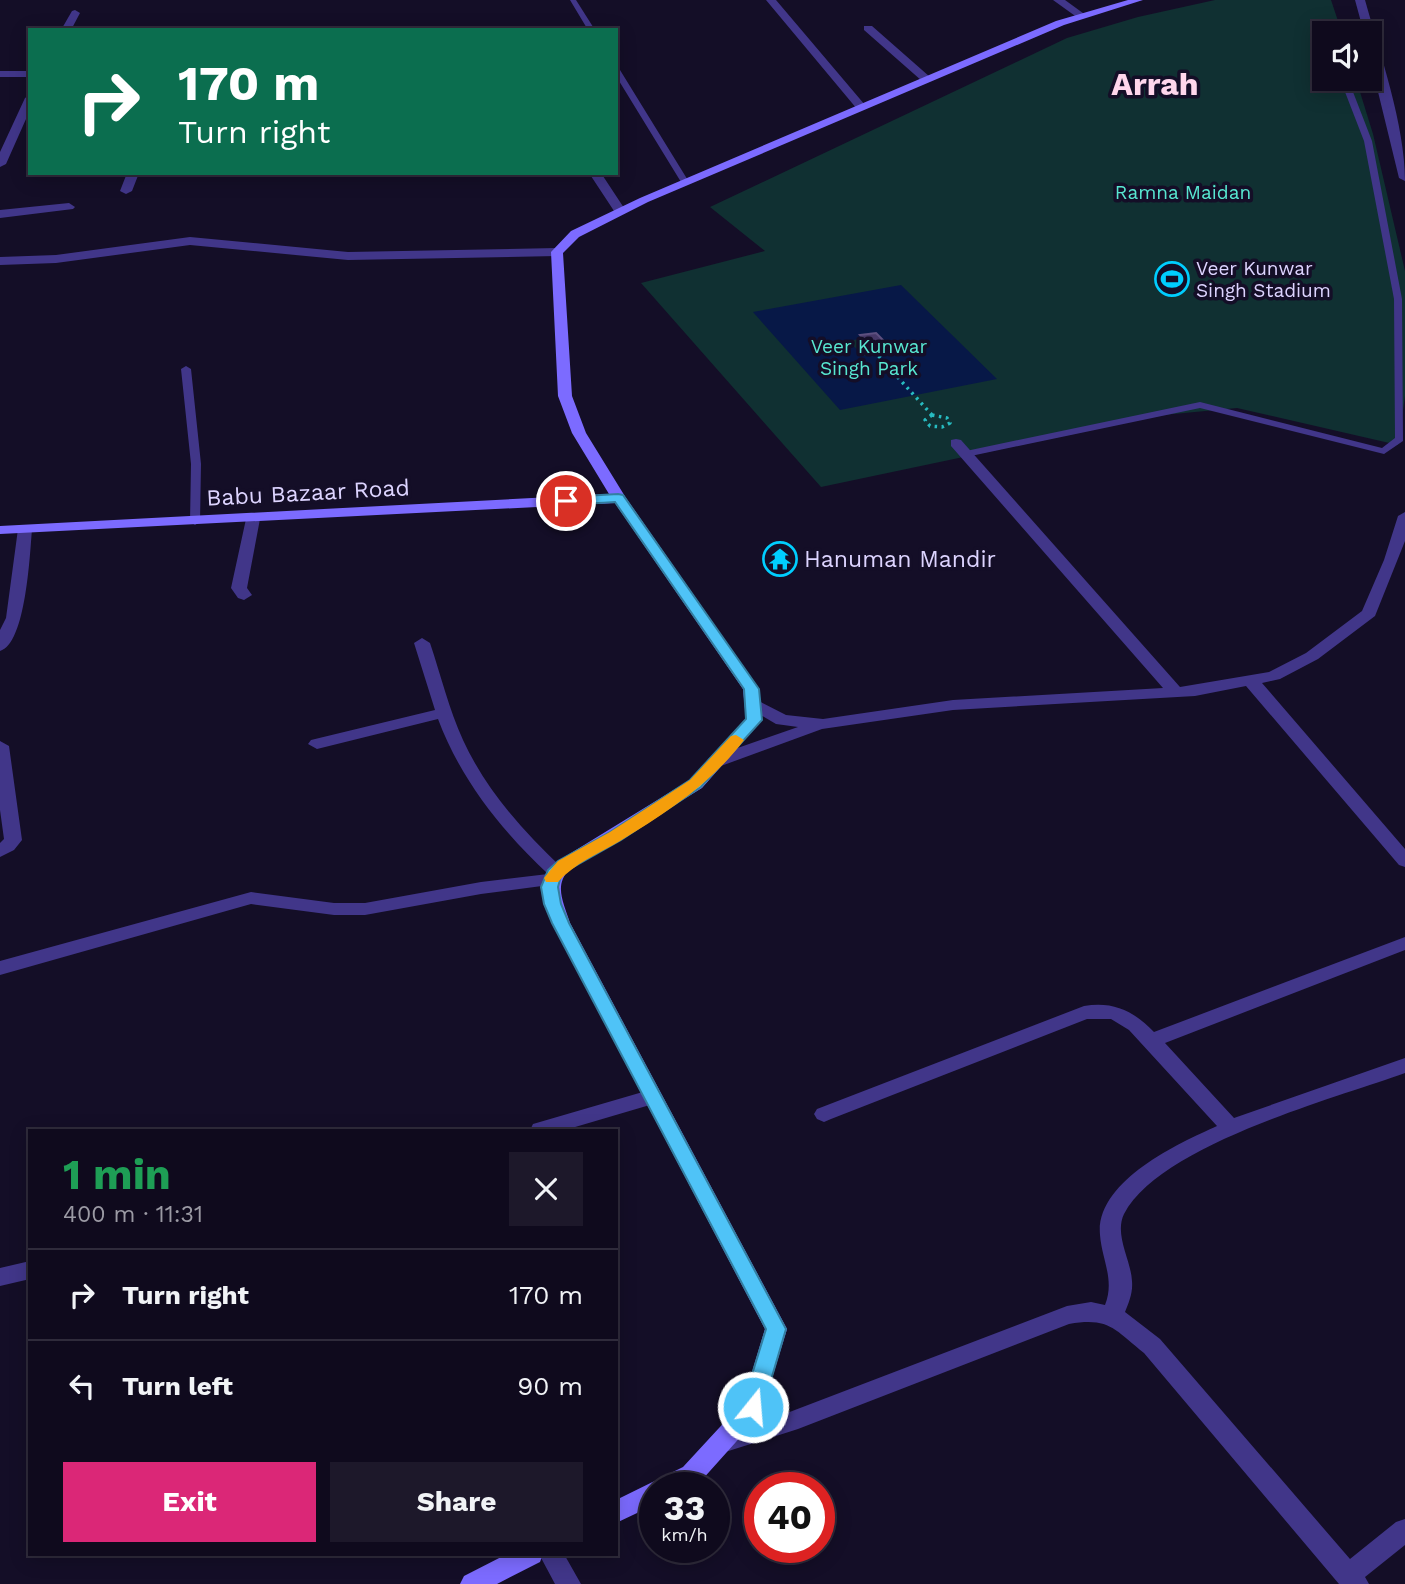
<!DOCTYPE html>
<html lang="en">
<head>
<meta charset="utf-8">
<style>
	body { margin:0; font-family:"Work Sans",sans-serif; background:#1d182a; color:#f1f3f6; height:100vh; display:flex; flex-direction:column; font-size:26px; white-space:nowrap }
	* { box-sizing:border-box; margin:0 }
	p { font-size:23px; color:#9b9aa4 }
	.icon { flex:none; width:38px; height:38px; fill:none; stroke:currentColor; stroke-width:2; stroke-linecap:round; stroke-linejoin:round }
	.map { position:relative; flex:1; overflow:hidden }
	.details { position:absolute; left:28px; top:1129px; width:590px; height:427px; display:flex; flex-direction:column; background:#0f0a1d; border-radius:0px; box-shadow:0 4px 18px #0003,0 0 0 2px #2f2b3b }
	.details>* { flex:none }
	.top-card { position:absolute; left:28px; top:28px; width:590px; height:147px; border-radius:0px; box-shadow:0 4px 18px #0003,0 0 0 2px #2f2b3b; background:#0b6e4f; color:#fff; overflow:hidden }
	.fabs { position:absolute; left:1312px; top:21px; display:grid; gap:14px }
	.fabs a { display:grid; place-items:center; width:70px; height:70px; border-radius:0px; background:#0f0a1d; box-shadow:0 4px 18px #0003,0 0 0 2px #2f2b3b; font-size:35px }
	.speed { position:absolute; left:639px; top:1472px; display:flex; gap:14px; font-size:35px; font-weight:700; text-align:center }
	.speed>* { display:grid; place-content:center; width:91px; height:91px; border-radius:50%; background:#0f0a1d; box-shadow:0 4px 18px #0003,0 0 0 2px #2f2b3b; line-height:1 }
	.speed small { font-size:18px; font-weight:400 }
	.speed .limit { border:10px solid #d22; background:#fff; color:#111 }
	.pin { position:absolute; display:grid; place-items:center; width:60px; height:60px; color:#fff; margin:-30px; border:4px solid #fff; border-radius:50%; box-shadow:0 2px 7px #0007 }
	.me { position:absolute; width:77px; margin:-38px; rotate:17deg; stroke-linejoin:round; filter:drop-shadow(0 0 5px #0008) }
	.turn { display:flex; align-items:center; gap:24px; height:147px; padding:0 35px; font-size:32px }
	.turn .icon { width:91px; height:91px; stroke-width:2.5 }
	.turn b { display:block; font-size:49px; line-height:60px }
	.round { display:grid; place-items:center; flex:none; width:74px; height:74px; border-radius:0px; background:#1d182a }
	.headline { display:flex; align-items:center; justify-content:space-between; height:119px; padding:0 35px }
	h1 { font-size:42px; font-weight:700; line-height:52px; color:#1e9e55 }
	.action { display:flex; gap:14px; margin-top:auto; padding:14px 35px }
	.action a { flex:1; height:80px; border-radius:0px; background:#db2777; color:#fff; font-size:28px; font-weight:700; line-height:80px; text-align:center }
	.action a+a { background:#1d182a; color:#f1f3f6 }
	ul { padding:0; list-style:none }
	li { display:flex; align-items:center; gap:21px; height:91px; padding:0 35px; border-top:2px solid #2f2b3b }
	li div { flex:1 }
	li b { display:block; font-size:26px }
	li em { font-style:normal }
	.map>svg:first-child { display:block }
	.green { fill:#103032 }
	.water { fill:#071847; fill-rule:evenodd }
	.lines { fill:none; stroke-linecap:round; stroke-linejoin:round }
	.path { stroke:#27bbc0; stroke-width:3.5; stroke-dasharray:2.5 4.5; stroke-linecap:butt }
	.lane { fill:#413689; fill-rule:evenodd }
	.street { fill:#413689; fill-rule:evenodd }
	.secondary { fill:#7c6bff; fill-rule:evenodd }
	.wall { fill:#342556 }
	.shaded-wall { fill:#1f143b }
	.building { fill:#463868; stroke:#5e5080; stroke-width:2 }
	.route { fill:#4fc3f7; stroke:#337fa1; stroke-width:2 }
	.slow { fill:#f59e0b }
	.labels { text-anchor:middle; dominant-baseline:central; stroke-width:7; stroke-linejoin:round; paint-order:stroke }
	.far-park-label { font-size:19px; fill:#58e7d1; stroke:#140e27 }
	.far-poi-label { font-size:19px; fill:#ddd4ff; stroke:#140e27; text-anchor:start }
	.street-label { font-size:23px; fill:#ddd4ff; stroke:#140e27 }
	.poi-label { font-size:23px; fill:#ddd4ff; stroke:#140e27; text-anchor:start }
	.far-town-label { font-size:32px; font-weight:bold; fill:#ffd6ec; stroke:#140e27 }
</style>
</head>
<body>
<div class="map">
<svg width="1405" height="1584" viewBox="0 0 1405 1584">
	<rect width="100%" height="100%" fill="#140e27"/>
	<path class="green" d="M 1215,0 L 1331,0 L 1342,33 L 1325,33 L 1325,79 L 1356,79 L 1373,134 L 1405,271 L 1405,396 L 1398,445 L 1237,408 L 1163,415 L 821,487 L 641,283 L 765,251 L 710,207 L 1067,38 L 1138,17 Z"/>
	<path class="water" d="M 901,285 L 997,379 L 840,410 L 753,312 ZM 878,335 L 892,351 L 863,356 L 849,341 Z"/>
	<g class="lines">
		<path class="path" d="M 874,351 L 932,415
			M 932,415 L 947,418 L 950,423 L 942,427 L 930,426 L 925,420 Z"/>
		<path class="lane" d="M 570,0 L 576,0 L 595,30 L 588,30 Z
			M 616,68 L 620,70 L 689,182 L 688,184 L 681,182 L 616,76 Z
			M 1340,79 L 1348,79 L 1372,141 L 1402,299 L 1403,441 L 1384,454 L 1200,408 L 966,457 L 962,456 L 962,452 L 966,451 L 1200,402 L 1382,448 L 1395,438 L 1394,299 L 1364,141 Z
			M 186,366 L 191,369 L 201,464 L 200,522 L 195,525 L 190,522 L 191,464 L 181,369 Z"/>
		<path class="street" d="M 766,0 L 776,0 L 865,105 L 865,109 L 857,109 Z
			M 1053,0 L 1065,0 L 1087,16 L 1078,18 Z
			M 1355,0 L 1365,0 C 1380,54 1405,125 1405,181 L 1399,178 L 1370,59 L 1370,33 L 1364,33 Z
			M 75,10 L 80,13 L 71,30 L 61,30 L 72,11 Z
			M 864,26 L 872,26 L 930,77 L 930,81 L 922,81 L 864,30 Z
			M 0,71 L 30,71 L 30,77 L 0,77 Z
			M 30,95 L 30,110 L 6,164 L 0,167 L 0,152 L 25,98 Z
			M 127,173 L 139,173 L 132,191 L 126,194 L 120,191 Z
			M 589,173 L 601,173 L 626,211 L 624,214 L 616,214 Z
			M 69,203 L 75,207 L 73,209 L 0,218 L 0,210 Z
			M 190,237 L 348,252 L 557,248 L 563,252 L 557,256 L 348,260 L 190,245 L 56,263 L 0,265 L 0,257 L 56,255 Z
			M 956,439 L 961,440 L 1180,687 L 1269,672 L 1306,653 L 1362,611 L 1384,560 L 1398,516 L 1405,512 L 1405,541 L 1375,616 L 1318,659 L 1280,679 L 1262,683 L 1405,849 L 1405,867 L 1399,865 L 1246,686 L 1195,696 L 953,710 L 822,729 L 721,766 L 709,766 L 706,762 L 709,758 L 798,727 L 776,724 L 747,707 L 745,703 L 747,699 L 753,698 L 786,715 L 823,719 L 953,700 L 1163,688 L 951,446 L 951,440 Z
			M 253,515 L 260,519 L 247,588 L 252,595 L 244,600 L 238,598 L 231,588 L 246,519 Z
			M 25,525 L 32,529 C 30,553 26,644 0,651 L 0,630 L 6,618 L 18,529 Z
			M 422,638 L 430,643 C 441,676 449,709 463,740 C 486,790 523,831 562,868 L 565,872 L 559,877 L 557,884 L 481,894 L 365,915 L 334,915 L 251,904 L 0,975 L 0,961 L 251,892 L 334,903 L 365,903 L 481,882 L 548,874 C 501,830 461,780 438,719 L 317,749 L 308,744 L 311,740 L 435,710 L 414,643 Z
			M 0,741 L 9,746 L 22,840 L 14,850 L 0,857 L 0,843 L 4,839 L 0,810 Z
			M 1405,937 L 1405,950 L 1165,1043 L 1234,1118 L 1405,1058 L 1405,1073 C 1333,1099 1160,1145 1124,1214 C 1114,1235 1131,1260 1132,1281 C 1133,1293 1129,1302 1125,1312 L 1160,1339 L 1350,1559 L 1396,1522 L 1405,1519 L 1405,1545 L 1365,1577 L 1369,1584 L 1339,1584 L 1144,1353 C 1114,1329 1109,1317 1069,1324 L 798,1429 L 719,1454 L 711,1451 L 707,1444 L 711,1437 L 787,1413 L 1067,1306 L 1091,1302 L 1105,1305 C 1115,1280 1102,1260 1100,1235 C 1095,1182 1177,1144 1217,1126 L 1129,1030 L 1111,1019 L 1087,1019 L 831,1119 L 824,1122 L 817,1119 L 814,1114 L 817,1109 L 1084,1006 C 1113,1001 1134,1011 1154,1032 Z
			M 653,1089 L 660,1092 L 663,1097 L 660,1102 L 565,1130 L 530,1130 L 533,1124 Z
			M 30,1261 L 30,1279 L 0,1286 L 0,1268 Z
			M 539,1554 L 564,1554 L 581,1584 L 555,1584 Z"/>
		<path class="secondary" d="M 1128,0 L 1143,0 L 1064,25 L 648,202 L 579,237 L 563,253 L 572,396 L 586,433 L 626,498 L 759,689 L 762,720 L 702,788 L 570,869 C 553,885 564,903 570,923 L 787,1329 L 761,1414 L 701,1481 L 689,1488 L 654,1488 L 654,1505 L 616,1523 L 616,1500 L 683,1467 L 743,1402 L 765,1329 L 552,923 C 543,896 533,882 558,861 L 690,780 L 746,719 L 743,689 L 615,503 L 0,534 L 0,526 L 609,494 L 572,433 L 558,396 L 551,252 L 571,231 L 640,198 L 1056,21 Z
			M 507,1554 L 543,1554 L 540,1562 L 497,1584 L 460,1584 L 464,1576 Z"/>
	</g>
	<path class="wall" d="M 860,335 L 885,349 L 869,352 L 859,342 Z"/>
	<path class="shaded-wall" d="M 885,342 L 885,349 L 869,352 L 869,345 Z"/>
	<path class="building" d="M 876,333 L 885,342 L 869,345 L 860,335 Z"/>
	<path class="route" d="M 618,494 L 623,495 L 759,689 L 762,720 L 701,787 L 621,840 L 570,869 L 561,876 L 558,887 L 561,904 L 569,923 L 786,1329 L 763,1407 L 760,1413 L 753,1416 L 745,1413 L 742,1407 L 766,1329 L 552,923 L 544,904 L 541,887 L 548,870 L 558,861 L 610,832 L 690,780 L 746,719 L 744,689 L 615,502 L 566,505 L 560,501 L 566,497 Z"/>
	<path class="slow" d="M 736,735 L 744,740 C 712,783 666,813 620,841 C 598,854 575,863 558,882 L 546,882 L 544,878 L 558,861 L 610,832 L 690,780 L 731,736 Z"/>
	<defs>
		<g id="stadium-ring" transform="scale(1.75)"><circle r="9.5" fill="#140e27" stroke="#00ceff" stroke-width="1.5"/><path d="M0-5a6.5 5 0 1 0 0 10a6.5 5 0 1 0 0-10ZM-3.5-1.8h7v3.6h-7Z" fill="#00ceff"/></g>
		<g id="temple-ring" transform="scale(1.75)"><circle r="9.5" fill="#140e27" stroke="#00ceff" stroke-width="1.5"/><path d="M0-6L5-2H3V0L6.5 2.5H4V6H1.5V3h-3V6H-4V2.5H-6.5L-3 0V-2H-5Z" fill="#00ceff"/></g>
	</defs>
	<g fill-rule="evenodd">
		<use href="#stadium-ring" x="1172" y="279"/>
		<use href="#temple-ring" x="780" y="559"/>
	</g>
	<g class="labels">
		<g class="far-park-label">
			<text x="1183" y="192">Ramna Maidan</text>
			<text x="869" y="346">Veer Kunwar<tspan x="869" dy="22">Singh Park</tspan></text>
		</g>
		<g class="far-poi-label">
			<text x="1196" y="268">Veer Kunwar<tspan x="1196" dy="22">Singh Stadium</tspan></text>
		</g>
		<g class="street-label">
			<text transform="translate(308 493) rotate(-3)">Babu Bazaar Road</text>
		</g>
		<g class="poi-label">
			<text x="804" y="559">Hanuman Mandir</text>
		</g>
		<g class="far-town-label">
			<text x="1155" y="84">Arrah</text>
		</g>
	</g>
</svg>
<div class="fabs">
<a><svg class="icon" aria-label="sound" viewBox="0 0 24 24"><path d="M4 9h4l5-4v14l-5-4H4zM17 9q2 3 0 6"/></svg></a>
</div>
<div class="speed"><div>33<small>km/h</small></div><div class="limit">40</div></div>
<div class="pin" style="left:566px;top:501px;background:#d93025"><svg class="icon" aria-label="arrive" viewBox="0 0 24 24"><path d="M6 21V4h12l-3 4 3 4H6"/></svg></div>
<svg class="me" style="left:753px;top:1407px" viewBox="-20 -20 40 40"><circle r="17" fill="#4fc3f7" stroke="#fff" stroke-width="3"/><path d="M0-11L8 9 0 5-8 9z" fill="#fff"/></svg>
<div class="top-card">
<div class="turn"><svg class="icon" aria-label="right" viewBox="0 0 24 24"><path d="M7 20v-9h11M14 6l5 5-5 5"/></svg><div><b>170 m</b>Turn right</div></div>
</div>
<section class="details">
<div class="headline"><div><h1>1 min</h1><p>400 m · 11:31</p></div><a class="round"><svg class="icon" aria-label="close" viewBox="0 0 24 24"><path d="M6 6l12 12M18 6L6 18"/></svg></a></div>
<ul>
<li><svg class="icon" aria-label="right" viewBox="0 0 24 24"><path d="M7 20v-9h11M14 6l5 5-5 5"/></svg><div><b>Turn right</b></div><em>170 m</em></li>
<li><svg class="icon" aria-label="left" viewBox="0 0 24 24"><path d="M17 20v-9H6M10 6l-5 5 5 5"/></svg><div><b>Turn left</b></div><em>90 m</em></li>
</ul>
<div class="action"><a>Exit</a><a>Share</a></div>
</section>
</div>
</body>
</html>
